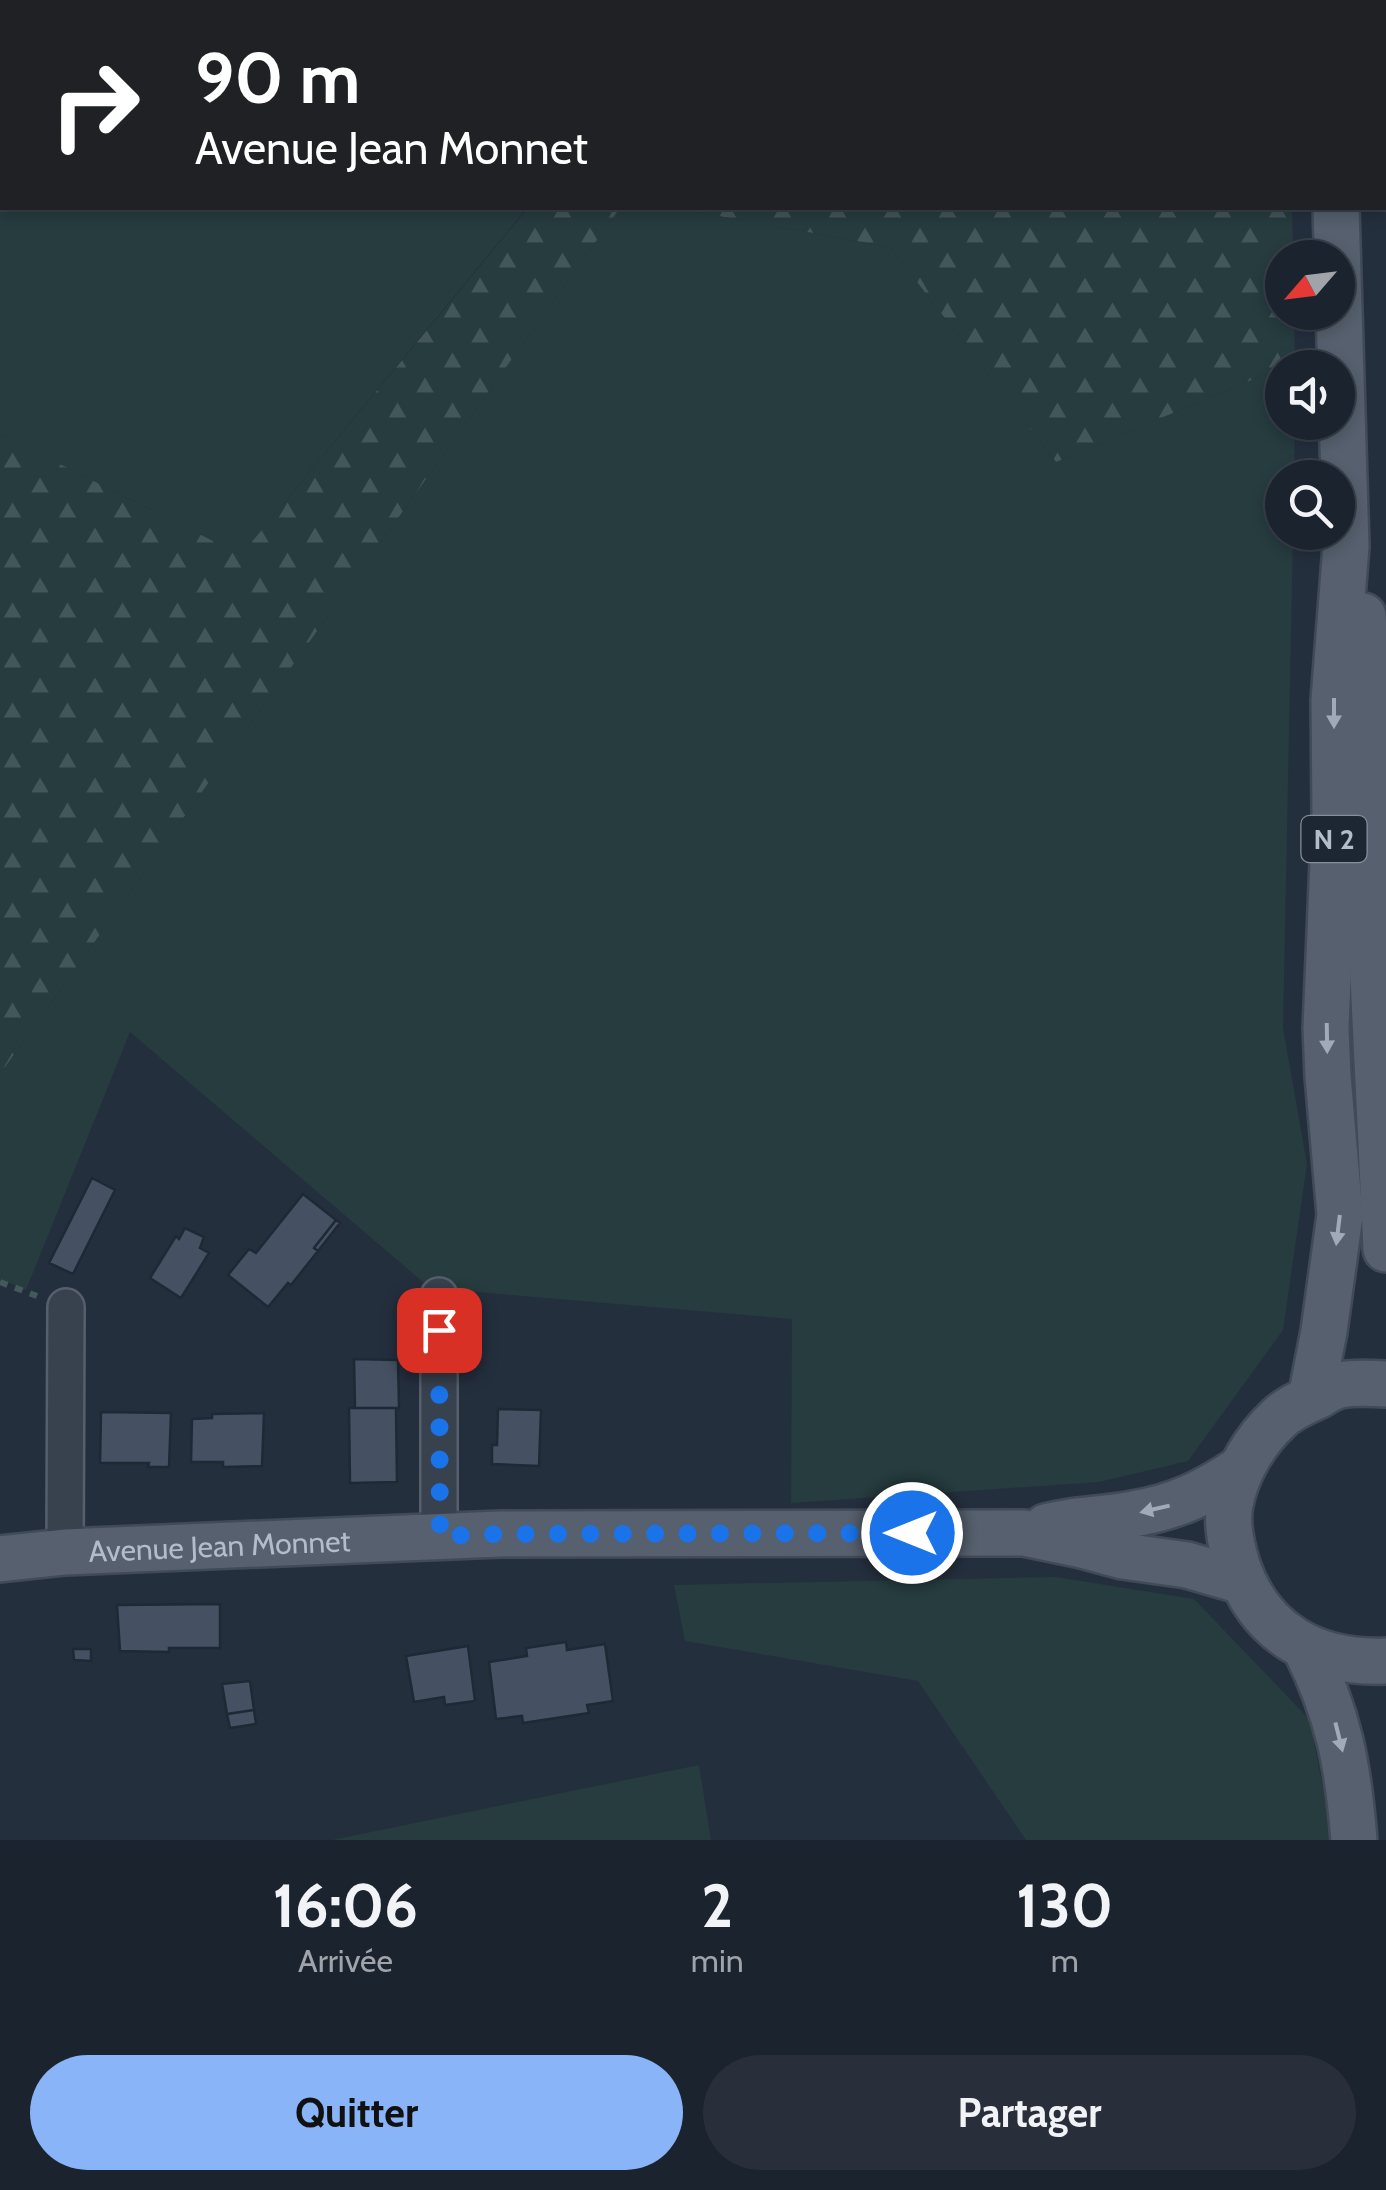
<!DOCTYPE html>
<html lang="fr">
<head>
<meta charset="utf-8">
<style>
	body { margin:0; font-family:Cabin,sans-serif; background:#282f3a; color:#f1f3f6; height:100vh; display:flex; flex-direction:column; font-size:38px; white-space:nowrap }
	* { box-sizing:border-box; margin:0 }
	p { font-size:32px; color:#a0a4aa }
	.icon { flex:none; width:55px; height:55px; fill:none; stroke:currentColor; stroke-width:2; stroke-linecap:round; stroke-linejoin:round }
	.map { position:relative; height:1840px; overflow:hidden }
	.drawer { display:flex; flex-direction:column; background:#1b232e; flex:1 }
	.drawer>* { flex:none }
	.guide { position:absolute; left:0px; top:0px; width:1388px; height:210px; box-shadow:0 5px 15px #0003,0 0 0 2px #39404a; background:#202124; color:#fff; overflow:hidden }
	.needle { width:65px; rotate:242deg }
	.controls { position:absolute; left:1265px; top:240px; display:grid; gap:20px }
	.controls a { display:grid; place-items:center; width:90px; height:90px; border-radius:50%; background:#1b232e; box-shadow:0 5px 15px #0003,0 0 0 2px #39404a; font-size:50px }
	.pin { position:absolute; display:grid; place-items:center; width:85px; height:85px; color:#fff; margin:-42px; border-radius:20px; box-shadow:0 5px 15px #0006 }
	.me { position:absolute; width:110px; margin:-55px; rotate:270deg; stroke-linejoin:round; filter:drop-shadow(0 0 8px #0008) }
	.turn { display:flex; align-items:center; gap:35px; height:210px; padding:0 30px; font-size:45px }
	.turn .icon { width:130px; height:130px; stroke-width:2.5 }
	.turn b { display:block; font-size:70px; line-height:85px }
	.eta { display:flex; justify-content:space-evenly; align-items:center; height:170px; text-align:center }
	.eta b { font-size:60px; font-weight:800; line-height:70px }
	.action { display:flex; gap:20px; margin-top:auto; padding:20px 30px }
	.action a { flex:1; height:115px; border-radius:60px; background:#8ab4f8; color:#111; font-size:40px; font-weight:800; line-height:115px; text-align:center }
	.action a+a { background:#282f3a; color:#f1f3f6 }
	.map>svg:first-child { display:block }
	.green { fill:#263c3f }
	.forest { fill:url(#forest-firs) }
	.building { fill:#455162; stroke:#1f2835; stroke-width:2.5 }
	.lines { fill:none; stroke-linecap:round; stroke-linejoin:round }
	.minor-casing { stroke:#565f6c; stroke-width:40 }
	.major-casing { stroke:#414a57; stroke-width:50 }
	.path { stroke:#44595c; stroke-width:6; stroke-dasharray:8 8; stroke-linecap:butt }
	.minor { stroke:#38414e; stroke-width:35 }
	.major { stroke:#56606e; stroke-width:45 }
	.oneway { fill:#a1aab7 }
	.route { stroke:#1a73e8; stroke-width:18; stroke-dasharray:0 32.4 }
	.labels { text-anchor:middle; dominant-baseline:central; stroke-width:8; stroke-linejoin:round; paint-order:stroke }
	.shield { fill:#1d2633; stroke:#878f9c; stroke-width:2.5 }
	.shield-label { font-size:28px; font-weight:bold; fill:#b4bcc9 }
	.street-label { font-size:30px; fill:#b4bcc9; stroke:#1d2633 }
</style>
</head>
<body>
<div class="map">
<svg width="1386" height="1840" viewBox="0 0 1386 1840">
	<defs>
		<pattern id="forest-firs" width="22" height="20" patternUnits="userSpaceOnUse" patternTransform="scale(2.5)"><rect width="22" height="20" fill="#263c3f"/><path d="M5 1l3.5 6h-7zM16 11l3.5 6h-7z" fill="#435659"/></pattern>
	</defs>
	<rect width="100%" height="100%" fill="#242f3e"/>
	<path class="green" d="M 2,89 L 2,208 L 527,208 L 241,555 L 0,434 L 0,92 Z
		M 620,208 L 675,208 L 890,247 L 1056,462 L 1295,362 L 1295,367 L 1282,368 L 1282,422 L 1295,423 L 1294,477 L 1282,478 L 1282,532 L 1293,533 L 1283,1028 L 1307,1164 L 1283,1330 L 1188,1461 L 1099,1482 L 791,1503 L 792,1319 L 430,1288 L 130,1032 L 26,1290 L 0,1279 L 0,1074 Z
		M 1056,1577 L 1194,1599 L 1310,1720 L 1333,1840 L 1026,1840 L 918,1681 L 685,1641 L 674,1585 Z
		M 699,1765 L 711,1840 L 332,1840 Z"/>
	<path class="forest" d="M 619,0 L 1288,0 L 1288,2 L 617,2 Z
		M 528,208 L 620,208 L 0,1074 L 0,434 L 241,555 Z
		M 675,208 L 1292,208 L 1293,257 L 1282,258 L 1282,312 L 1294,313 L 1295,362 L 1056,462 L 890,247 Z"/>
	<path class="building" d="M 92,1178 L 115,1190 L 73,1274 L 49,1263 Z
		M 303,1194 L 336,1220 L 314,1248 L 318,1251 L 291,1285 L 288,1283 L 268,1307 L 228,1275 L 249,1249 L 256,1253 Z
		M 336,1220 L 340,1223 L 318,1251 L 314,1248 Z
		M 185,1228 L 204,1237 L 200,1248 L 209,1253 L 181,1298 L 150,1278 L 176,1236 L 179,1239 Z
		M 354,1359 L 398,1360 L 399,1408 L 355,1408 Z
		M 349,1408 L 396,1408 L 397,1482 L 350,1483 Z
		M 498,1409 L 541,1410 L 539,1466 L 492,1464 L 492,1445 L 497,1445 Z
		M 101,1412 L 171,1413 L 169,1467 L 148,1467 L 149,1463 L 100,1463 Z
		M 264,1413 L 262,1466 L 223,1467 L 223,1462 L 191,1462 L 192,1419 L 212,1418 L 212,1414 Z
		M 220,1604 L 220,1648 L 169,1648 L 169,1652 L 120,1651 L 117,1605 Z
		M 566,1642 L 567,1650 L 605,1644 L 613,1701 L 587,1705 L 589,1713 L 523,1723 L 522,1716 L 496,1719 L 489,1662 L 527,1656 L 526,1648 Z
		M 468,1646 L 475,1701 L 445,1705 L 444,1697 L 414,1702 L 406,1656 Z
		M 73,1649 L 91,1649 L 91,1661 L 74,1660 Z
		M 250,1681 L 254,1710 L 227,1714 L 222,1684 Z
		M 254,1710 L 256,1724 L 230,1728 L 227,1714 Z"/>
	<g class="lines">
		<g class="minor-casing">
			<path id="minor" d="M 439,1296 L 439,1536
				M 65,1552 L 66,1307"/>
		</g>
		<g class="major-casing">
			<g id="major">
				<path d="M 1330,0 L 1330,2"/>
				<path d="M 1363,616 L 1378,828 L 1383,856"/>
				<path d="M 1378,828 L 1372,957 L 1386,1249"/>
				<path d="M 1386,1384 C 1371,1383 1355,1382 1340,1385 C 1332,1387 1325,1391 1319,1395 C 1306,1401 1289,1408 1279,1418 C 1255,1440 1236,1472 1230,1504 C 1226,1524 1231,1545 1237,1565 C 1260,1634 1316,1664 1386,1661"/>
				<path d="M 1311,1398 L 1324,1331 L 1340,1215 L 1328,1076 L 1326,1028 L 1335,814 L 1334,700 L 1346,546 L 1336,208"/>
				<path d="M 1046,1527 C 1074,1519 1104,1520 1133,1514 C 1176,1507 1205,1493 1242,1468"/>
				<path id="s1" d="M 0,1559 L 65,1552 L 500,1534 L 1024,1533 L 1082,1545 L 1123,1556 L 1187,1565 L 1242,1581"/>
				<path d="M 1305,1647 C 1339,1715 1348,1765 1354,1840"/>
			</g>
		</g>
		<path class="path" d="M 0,1282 L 37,1296"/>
		<use href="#minor" class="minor"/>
		<use href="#major" class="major"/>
	</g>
	<defs><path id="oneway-solid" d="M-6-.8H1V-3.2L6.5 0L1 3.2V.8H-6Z" transform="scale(2.5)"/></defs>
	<g class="oneway">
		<use href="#oneway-solid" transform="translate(1334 713) rotate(90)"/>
		<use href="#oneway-solid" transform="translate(1327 1038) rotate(89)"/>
		<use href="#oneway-solid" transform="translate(1338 1230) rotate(97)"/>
		<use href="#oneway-solid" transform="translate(1155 1509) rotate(167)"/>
		<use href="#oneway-solid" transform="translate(1339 1737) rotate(76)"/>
	</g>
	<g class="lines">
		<path class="route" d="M 439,1330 L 440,1536 L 500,1534 L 912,1533"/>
	</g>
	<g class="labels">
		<rect class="shield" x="1301.5" y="816" width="65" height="46" rx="8"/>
		<g class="shield-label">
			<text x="1334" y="839">N 2</text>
		</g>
		<g class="street-label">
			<text stroke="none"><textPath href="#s1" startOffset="220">Avenue Jean Monnet</textPath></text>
		</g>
	</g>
</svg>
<div class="controls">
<a><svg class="needle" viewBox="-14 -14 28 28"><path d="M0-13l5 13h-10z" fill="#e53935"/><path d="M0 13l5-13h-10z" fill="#a0a4aa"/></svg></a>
<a><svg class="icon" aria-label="sound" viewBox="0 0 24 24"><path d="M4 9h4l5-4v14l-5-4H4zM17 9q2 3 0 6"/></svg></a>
<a><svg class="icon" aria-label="search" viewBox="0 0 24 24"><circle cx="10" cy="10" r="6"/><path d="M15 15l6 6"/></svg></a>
</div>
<div class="pin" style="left:439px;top:1330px;background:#d93025"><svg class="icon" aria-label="arrive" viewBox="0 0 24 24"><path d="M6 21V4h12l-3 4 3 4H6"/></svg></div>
<svg class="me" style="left:912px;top:1533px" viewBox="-20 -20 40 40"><circle r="17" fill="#1a73e8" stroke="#fff" stroke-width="3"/><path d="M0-11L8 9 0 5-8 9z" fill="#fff"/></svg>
<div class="guide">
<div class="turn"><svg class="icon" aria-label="right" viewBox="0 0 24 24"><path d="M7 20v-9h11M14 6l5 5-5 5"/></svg><div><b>90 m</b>Avenue Jean Monnet</div></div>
</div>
</div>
<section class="drawer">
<div class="eta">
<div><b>16:06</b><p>Arrivée</p></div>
<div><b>2</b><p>min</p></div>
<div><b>130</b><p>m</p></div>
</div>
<div class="action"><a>Quitter</a><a>Partager</a></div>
</section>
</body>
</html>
